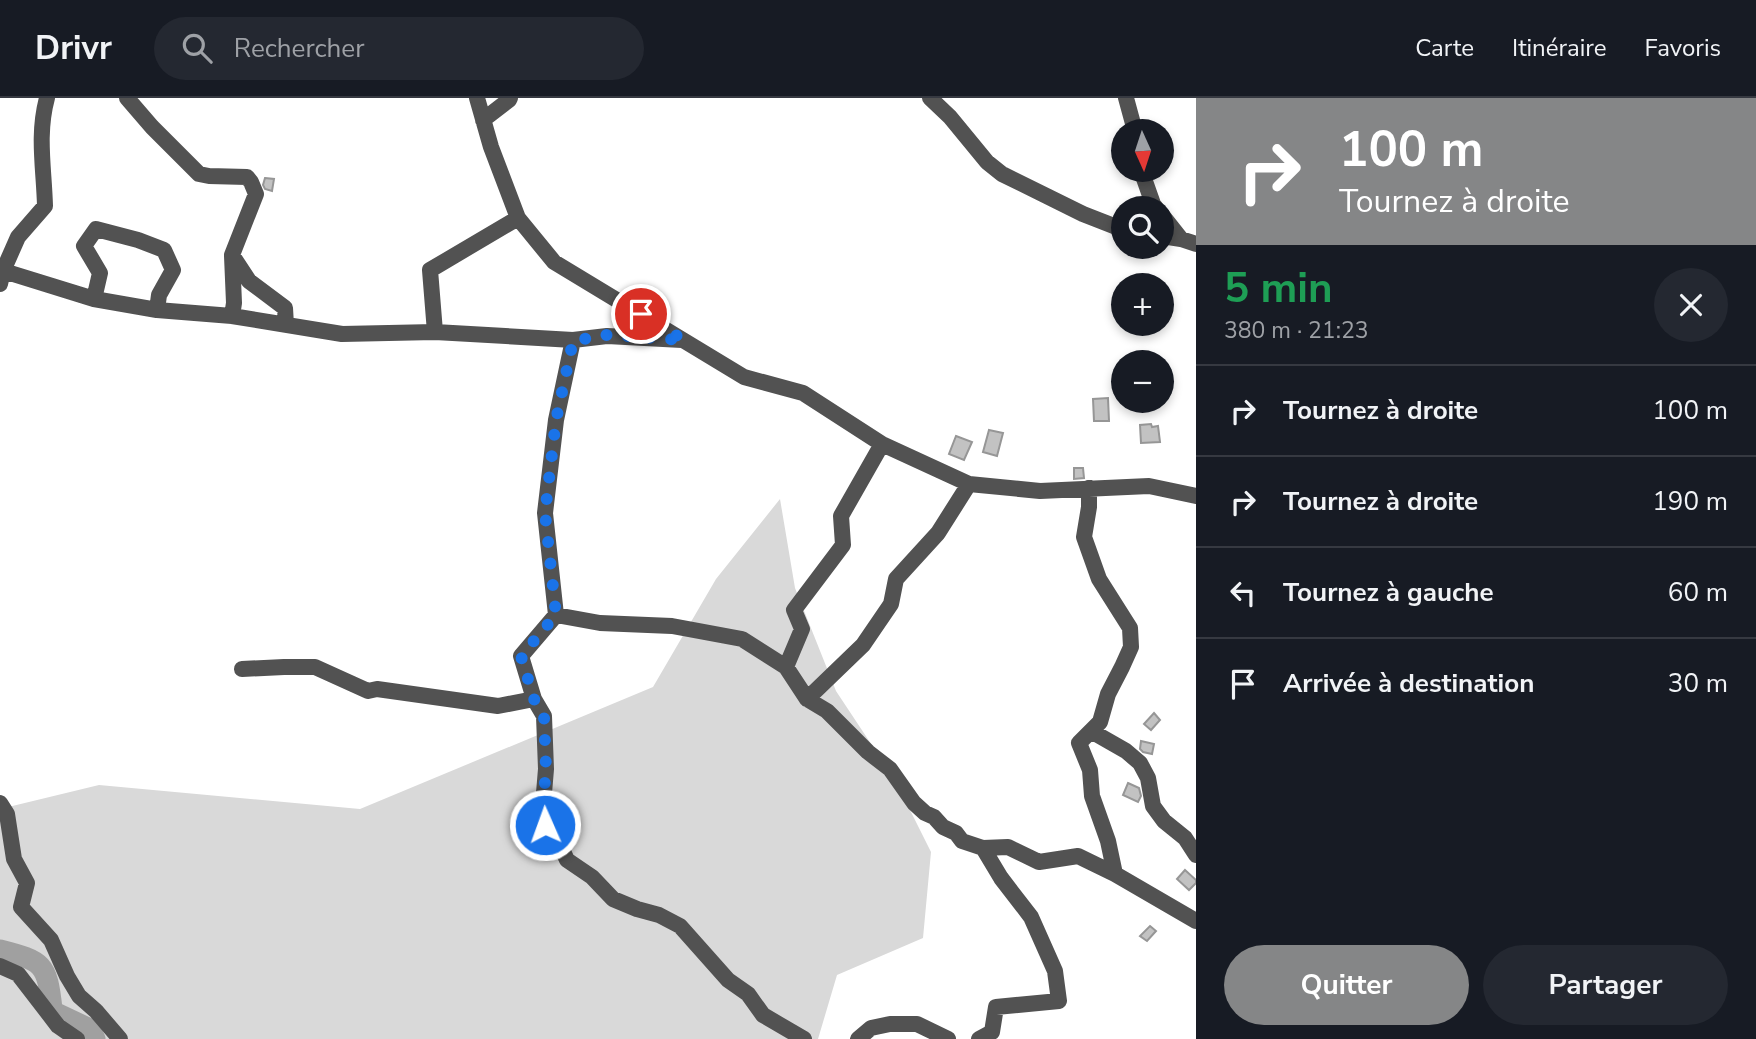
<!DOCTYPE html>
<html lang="fr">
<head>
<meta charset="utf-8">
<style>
	body { margin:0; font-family:"Nunito Sans",sans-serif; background:#242831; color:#f1f3f6; height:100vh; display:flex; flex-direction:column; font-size:26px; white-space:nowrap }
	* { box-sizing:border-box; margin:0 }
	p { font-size:23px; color:#9ea1a6 }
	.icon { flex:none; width:38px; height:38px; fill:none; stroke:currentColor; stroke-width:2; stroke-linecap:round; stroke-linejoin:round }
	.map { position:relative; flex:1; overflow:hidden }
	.details { display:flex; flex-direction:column; background:#171b24; width:560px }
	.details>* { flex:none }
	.hud { background:#858687; color:#fff; overflow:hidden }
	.needle { width:46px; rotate:177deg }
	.buttons { position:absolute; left:1111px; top:21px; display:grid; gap:14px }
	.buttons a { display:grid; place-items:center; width:63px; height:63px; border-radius:50%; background:#171b24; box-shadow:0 4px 10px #0003; font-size:35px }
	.pin { position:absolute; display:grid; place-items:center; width:60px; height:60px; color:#fff; margin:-30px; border:4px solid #fff; border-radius:50%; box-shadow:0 2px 7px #0007 }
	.me { position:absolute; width:77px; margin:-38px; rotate:358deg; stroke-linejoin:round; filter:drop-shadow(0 0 5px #0008) }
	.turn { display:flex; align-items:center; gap:24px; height:147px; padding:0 28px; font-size:32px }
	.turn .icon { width:91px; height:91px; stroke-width:2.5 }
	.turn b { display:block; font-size:49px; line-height:60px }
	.round { display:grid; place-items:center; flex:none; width:74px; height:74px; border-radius:37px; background:#242831 }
	.head { display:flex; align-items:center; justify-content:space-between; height:119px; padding:0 28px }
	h1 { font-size:42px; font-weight:700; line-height:52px; color:#1e9e55 }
	.cta { display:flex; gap:14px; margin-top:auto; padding:14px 28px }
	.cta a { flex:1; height:80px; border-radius:42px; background:#858687; color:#fff; font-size:28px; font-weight:700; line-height:80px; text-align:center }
	.cta a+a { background:#242831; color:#f1f3f6 }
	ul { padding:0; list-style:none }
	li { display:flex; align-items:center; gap:21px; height:91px; padding:0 28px; border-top:2px solid #363941 }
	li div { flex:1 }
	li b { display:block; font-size:26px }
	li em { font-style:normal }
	header { display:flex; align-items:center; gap:42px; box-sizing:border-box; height:98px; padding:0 35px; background:#171b24; border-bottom:2px solid #363941 }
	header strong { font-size:33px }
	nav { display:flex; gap:38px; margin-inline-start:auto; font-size:24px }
	.search { width:490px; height:63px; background:#242831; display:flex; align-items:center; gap:18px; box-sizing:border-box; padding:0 24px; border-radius:38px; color:#9ea1a6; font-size:26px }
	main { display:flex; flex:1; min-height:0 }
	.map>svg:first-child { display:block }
	.green { fill:#d9d9d9 }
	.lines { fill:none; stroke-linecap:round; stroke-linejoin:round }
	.river { stroke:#a0a0a0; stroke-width:21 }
	.building { fill:#c2c2c2; stroke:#969696; stroke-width:2 }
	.minor { stroke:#525252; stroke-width:16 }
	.route { stroke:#1a73e8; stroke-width:12; stroke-dasharray:0 21.6 }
</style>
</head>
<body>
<header>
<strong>Drivr</strong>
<div class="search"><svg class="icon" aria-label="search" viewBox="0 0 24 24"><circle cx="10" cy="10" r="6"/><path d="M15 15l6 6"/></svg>Rechercher</div>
<nav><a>Carte</a><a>Itinéraire</a><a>Favoris</a></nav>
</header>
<main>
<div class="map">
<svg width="1196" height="941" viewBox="0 0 1196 941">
	<rect width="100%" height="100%" fill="#fff"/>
	<path class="green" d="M 780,401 L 795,490 L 836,593 L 895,682 L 931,754 L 923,840 L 837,877 L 818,941 L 0,941 L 0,711 L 99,687 L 360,711 L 653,589 L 716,481 Z"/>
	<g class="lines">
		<path class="river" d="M 0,852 C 43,863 47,865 52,911 L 54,914 L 90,931 L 95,941"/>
	</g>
	<path class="building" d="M 265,80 L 274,81 L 272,93 L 265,91 L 263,87 Z
		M 1108,300 L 1109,323 L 1094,323 L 1093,301 Z
		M 1151,326 L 1152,329 L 1158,328 L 1160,344 L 1141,345 L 1140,327 Z
		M 989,332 L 1003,335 L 997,358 L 983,354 Z
		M 956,338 L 972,344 L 964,362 L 949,356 Z
		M 1074,370 L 1083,370 L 1084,380 L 1074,381 Z
		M 1154,615 L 1160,622 L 1151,632 L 1144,626 Z
		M 1141,643 L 1154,646 L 1152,656 L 1143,654 L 1140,651 Z
		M 1128,685 L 1139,690 L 1141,698 L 1138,704 L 1123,697 Z
		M 1185,772 L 1196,782 L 1196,785 L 1189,792 L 1177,781 Z
		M 1150,828 L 1156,833 L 1147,843 L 1140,838 Z"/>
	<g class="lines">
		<path class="minor" d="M 127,0 L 152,29 L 199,76 L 209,78 L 247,79 L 251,84 L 256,96 L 232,157 L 249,183 L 285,210 L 286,227
			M 477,0 L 491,49 L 518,120 L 554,164 L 744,279 L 803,295 L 882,346 L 969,386 L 1040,393 L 1149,388 L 1196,398
			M 930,0 L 950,19 L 987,64 L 1002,76 L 1083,116 L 1124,132
			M 1126,0 L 1135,33
			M 483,22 L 509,2 L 510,0
			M 1141,72 L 1153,106 L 1156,110
			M 1162,117 L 1181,141
			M 1162,138 L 1181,141 L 1196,146
			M 232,158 L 234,205 L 232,218
			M 0,172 L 94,201 L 157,212 L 232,218 L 342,236 L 435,234 L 573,242 L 607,238 L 682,242
			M 0,186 L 3,173 L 18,139 L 45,108 C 44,70 37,37 47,0
			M 94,201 L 100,175 L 84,148 L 96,131 L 138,142 L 164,152 L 173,172 L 159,197 L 157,212
			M 435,234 L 430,172 L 518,120
			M 573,242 L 556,322 L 545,415 L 556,517 L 600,525 L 672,528 L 742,541 L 786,569 L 802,531 L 794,512 L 843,447 L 841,418 L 882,346
			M 1089,390 L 1089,409 L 1084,439 L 1099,481 L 1130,530 L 1131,549 L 1122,569 L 1108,596 L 1100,624 L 1079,645 L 1090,672 L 1092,698 L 1108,743 L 1115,776
			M 556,517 L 521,558 L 534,601 L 544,618 L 546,671 L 544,695 L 549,715 L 546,727 L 556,738 L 567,762 L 592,779 L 613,801 L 637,811 L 659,817 L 680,828 L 728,882 L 748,896 L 763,917 L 804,941
			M 786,569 L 807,601 L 863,547 L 891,506 L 896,481 L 938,435 L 969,386
			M 242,571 L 284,569 L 315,569 L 368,593 L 377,591 L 498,608 L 534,601
			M 807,601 L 827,613 L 868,654 L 890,671 L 914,705 L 925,715 L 934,719 L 943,729 L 956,735 L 962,743 L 983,750 L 1001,780 L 1031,819 L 1055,873 L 1059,903 L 996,909 L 992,934 L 979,941
			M 1091,633 L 1126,653 L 1140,665 L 1148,680 L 1153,708 L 1164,723 L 1185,740 L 1196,757
			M 0,705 L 7,716 L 14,761 L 27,785 L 21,809 L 51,842 L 67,878 L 79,898 L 96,913 L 120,941
			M 983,750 L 1008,749 L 1039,764 L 1078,758 L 1115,776 L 1196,823
			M 0,868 L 18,876 L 58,928 L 77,941
			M 858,941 L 871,930 L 890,926 L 917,926 L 948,941"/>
	</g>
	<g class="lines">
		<path class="route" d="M 545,727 L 549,715 L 544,695 L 546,671 L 544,618 L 534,601 L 521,558 L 556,517 L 545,415 L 556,322 L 573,243 L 607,237 L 684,242 L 641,216"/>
	</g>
</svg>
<div class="buttons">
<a><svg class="needle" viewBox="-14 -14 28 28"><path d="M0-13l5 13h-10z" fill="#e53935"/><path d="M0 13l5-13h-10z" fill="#9ea1a6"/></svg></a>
<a><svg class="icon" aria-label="search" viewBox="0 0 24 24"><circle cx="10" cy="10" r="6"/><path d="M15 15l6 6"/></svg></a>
<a>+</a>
<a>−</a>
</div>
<div class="pin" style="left:641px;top:216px;background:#d93025"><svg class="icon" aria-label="arrive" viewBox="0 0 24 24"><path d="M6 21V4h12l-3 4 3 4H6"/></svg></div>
<svg class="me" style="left:545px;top:727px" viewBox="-20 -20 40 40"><circle r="17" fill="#1a73e8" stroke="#fff" stroke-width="3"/><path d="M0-11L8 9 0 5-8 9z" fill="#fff"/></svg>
</div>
<section class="details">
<div class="hud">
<div class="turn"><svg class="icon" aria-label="right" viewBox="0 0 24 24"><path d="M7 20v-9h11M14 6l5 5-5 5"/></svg><div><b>100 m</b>Tournez à droite</div></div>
</div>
<div class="head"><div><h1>5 min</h1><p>380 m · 21:23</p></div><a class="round"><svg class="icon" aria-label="close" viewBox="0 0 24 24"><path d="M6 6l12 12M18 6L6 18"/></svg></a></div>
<ul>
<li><svg class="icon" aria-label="right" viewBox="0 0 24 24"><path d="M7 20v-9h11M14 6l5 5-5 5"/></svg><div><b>Tournez à droite</b></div><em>100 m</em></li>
<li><svg class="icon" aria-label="right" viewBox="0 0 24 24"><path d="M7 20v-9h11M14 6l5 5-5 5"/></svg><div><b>Tournez à droite</b></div><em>190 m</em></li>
<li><svg class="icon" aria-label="left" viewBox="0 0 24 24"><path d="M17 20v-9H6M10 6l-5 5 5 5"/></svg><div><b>Tournez à gauche</b></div><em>60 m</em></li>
<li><svg class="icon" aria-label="arrive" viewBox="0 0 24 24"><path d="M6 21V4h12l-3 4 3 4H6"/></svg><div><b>Arrivée à destination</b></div><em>30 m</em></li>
</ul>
<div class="cta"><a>Quitter</a><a>Partager</a></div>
</section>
</main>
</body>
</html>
